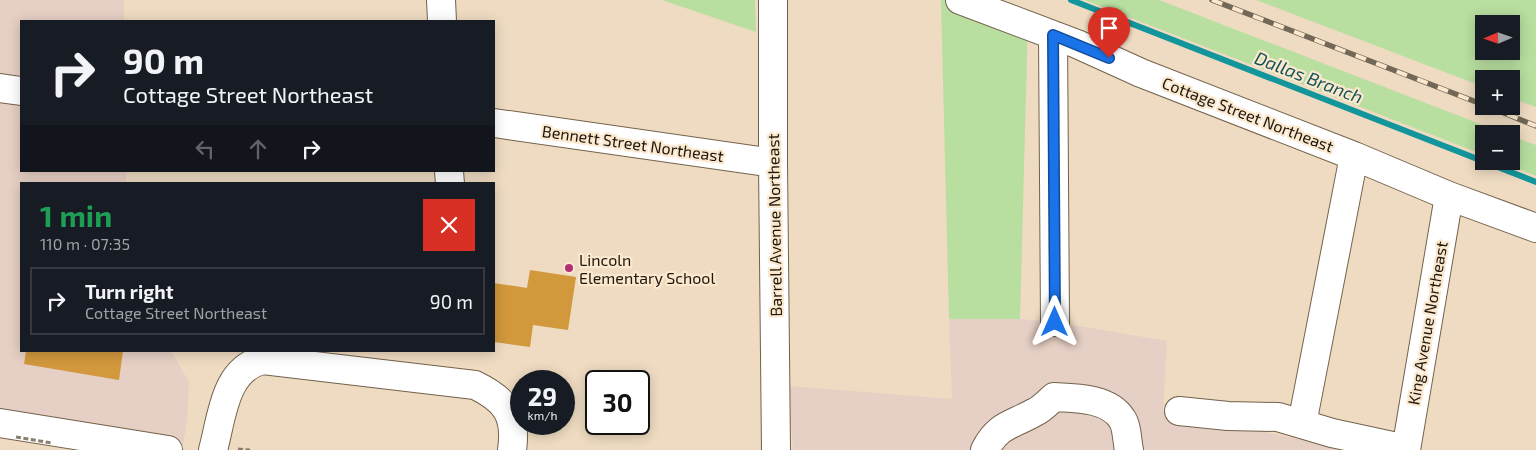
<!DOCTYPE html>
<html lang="en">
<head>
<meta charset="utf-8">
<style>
	body { margin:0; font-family:"Exo 2",sans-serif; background:#242831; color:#f1f3f6; height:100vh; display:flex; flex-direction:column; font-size:19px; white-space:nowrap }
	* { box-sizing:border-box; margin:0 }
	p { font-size:16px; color:#9ea1a6 }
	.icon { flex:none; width:28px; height:28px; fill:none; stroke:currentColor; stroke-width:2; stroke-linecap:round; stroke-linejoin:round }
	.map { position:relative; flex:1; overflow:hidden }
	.details { position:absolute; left:20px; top:182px; width:475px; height:170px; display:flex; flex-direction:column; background:#171b24; border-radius:0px; box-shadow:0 2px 12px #0003 }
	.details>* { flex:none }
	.hud { position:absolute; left:20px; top:20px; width:475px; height:152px; border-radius:0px; box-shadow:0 2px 12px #0003; background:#171b24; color:#f1f3f6; overflow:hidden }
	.needle { width:32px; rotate:268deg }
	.fabs { position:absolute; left:1475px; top:15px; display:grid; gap:10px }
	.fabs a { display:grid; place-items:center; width:45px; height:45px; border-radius:0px; background:#171b24; box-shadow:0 2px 12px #0003; font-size:25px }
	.speed { position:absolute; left:510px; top:370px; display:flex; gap:10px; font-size:25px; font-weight:700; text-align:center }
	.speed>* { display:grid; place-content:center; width:65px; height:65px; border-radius:50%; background:#171b24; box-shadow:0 2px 12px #0003; line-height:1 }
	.speed small { font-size:12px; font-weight:400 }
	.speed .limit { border:2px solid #111; border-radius:8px; background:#fff; color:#111 }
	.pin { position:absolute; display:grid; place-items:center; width:42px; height:42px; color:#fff; margin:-51px -21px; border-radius:50% 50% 50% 0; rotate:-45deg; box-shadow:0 0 5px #0007 }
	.pin .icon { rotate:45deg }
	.me { position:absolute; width:55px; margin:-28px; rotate:0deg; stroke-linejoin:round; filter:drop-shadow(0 0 4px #0008) }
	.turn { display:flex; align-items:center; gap:18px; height:105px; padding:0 20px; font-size:22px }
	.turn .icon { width:65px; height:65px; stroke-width:2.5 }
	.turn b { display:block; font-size:35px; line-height:42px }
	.lanes { display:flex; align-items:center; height:48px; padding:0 20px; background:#0003; justify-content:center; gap:25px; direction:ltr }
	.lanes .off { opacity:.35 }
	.round { display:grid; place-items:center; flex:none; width:52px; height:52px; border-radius:0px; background:#242831 }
	.summary { display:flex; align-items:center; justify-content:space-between; height:85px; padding:0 20px }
	h1 { font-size:30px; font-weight:700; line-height:38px; color:#1e9e55 }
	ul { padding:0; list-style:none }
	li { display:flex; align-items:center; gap:15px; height:68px; margin:0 10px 8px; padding:0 10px; border:2px solid #363941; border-radius:0px }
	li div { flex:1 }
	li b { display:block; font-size:19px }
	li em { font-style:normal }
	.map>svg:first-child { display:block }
	.commercial { fill:#e6cfc4 }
	.green { fill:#b8dea0; fill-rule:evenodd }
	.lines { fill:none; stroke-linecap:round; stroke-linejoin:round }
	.stream { stroke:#13969b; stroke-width:6 }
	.building { fill:#d1983c }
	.minor-casing { stroke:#73624b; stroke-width:30 }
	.path { stroke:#8b7e6c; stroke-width:3; stroke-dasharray:5 2.5; stroke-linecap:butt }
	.minor { stroke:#fff; stroke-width:28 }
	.rail-casing { stroke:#736857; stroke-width:5.5 }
	.rail { stroke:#fbe8ce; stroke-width:4; stroke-dasharray:11; stroke-linecap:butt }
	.path-bridge { stroke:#8b7e6c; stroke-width:3; stroke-dasharray:5 2.5; stroke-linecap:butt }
	.route-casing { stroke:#114b97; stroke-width:12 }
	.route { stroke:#1a73e8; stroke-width:9 }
	.poi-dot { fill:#b22f76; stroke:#fbe8ce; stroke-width:2 }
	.labels { text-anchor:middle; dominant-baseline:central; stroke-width:4.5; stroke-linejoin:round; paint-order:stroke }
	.street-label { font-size:16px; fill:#1d170d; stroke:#fbe8ce }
	.poi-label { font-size:16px; fill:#1d170d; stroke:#fbe8ce; text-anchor:start }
	.water-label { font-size:18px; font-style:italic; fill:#135457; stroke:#fbe8ce }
</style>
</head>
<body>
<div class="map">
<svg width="1536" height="450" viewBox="0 0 1536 450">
	<rect width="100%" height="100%" fill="#eedbc1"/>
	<path class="commercial" d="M 0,0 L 124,0 L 124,21 L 21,21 L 21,171 L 126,171 L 126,184 L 21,184 L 21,351 L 171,351 L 189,382 L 187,422 L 183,444 L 0,414 Z
		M 949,319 L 1020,319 L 1055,322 L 1167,341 L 1163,412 L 1355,450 L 793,450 L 788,386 L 952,399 Z"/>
	<path class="green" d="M 662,0 L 755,0 L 756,32 Z
		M 941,0 L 981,0 L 1028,16 L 1020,319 L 949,319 Z
		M 1085,0 L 1159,0 L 1506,134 L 1484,134 L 1484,155 Z
		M 1256,0 L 1536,0 L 1536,107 L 1511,98 L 1511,79 L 1484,79 L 1484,87 ZM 1484,24 L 1511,24 L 1511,51 L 1484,51 Z
		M 1511,136 L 1536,145 L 1536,176 L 1499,161 L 1511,161 Z"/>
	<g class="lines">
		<path class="stream" d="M 1071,0 L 1536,182"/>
	</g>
	<path class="building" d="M 530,270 L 576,277 L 568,330 L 533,325 L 530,347 L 494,342 L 494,283 L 527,288 Z
		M 26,351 L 123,351 L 119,380 L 24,364 Z"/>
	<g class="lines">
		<g class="minor-casing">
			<path id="minor" d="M 441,0 L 442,21
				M 773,0 L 773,163 L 776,450
				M 960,0 L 1077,44 L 1141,73 L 1354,156 L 1449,196 L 1536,228
				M 1053,35 L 1055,322
				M 0,88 L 21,91
				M 494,123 L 773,163
				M 449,171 L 450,184
				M 1179,411 L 1228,416 L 1278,417 L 1332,433 L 1406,449
				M 0,423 L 168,450
				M 1302,424 L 1354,156
				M 213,450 C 222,418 224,369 263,360 L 475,385 C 506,400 517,415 512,450
				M 985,450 C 998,424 1013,425 1035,412 C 1042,409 1048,402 1054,397 C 1076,398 1109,398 1122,419 C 1127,426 1127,441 1129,450
				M 1406,450 L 1449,196"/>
		</g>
		<path class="path" d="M 238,449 L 250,450"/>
		<use href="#minor" class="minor"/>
		<g class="rail-casing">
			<path id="rail" d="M 1212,0 L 1484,105
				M 1487,106 L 1536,126"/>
		</g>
		<use href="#rail" class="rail"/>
		<path class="path-bridge" d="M 16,437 L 52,443"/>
	</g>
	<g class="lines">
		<g class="route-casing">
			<path id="route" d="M 1055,322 L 1053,35 L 1109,58"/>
		</g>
		<use href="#route" class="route"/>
	</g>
	<circle class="poi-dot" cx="569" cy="268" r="5"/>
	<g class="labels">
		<g class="street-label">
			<text transform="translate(1248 114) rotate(21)">Cottage Street Northeast</text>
			<text transform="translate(633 143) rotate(8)">Bennett Street Northeast</text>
			<text transform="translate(774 225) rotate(-91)">Barrell Avenue Northeast</text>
			<text transform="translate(1427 323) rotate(-80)">King Avenue Northeast</text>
		</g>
		<g class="poi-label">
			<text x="579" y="259">Lincoln<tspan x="579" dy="18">Elementary School</tspan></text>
		</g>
		<g class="water-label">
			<text transform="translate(1309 77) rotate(21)">Dallas Branch</text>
		</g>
	</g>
</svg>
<div class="fabs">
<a><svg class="needle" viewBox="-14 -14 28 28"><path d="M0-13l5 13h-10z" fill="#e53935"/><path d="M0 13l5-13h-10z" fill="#9ea1a6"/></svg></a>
<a>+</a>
<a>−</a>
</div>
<div class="speed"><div>29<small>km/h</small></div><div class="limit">30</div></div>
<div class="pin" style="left:1109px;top:58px;background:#d93025"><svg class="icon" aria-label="arrive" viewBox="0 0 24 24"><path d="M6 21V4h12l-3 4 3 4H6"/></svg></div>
<svg class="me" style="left:1055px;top:322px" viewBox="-20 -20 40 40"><path d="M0-17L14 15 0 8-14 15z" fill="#1a73e8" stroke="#fff" stroke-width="4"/></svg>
<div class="hud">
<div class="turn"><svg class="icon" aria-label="right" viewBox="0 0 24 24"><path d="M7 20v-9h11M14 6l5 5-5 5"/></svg><div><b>90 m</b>Cottage Street Northeast</div></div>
<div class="lanes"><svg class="icon off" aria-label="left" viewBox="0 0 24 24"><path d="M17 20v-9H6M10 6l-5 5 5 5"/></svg><svg class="icon off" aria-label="ahead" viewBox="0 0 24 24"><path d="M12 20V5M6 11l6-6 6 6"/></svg><svg class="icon" aria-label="right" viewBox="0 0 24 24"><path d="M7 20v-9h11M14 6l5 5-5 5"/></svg></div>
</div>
<section class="details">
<div class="summary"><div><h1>1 min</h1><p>110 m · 07:35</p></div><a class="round" style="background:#d93025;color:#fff"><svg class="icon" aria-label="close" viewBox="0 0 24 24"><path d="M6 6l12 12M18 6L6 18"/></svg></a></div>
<ul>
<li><svg class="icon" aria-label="right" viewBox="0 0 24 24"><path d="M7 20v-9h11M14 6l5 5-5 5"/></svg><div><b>Turn right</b><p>Cottage Street Northeast</p></div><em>90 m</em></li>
</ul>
</section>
</div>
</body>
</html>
